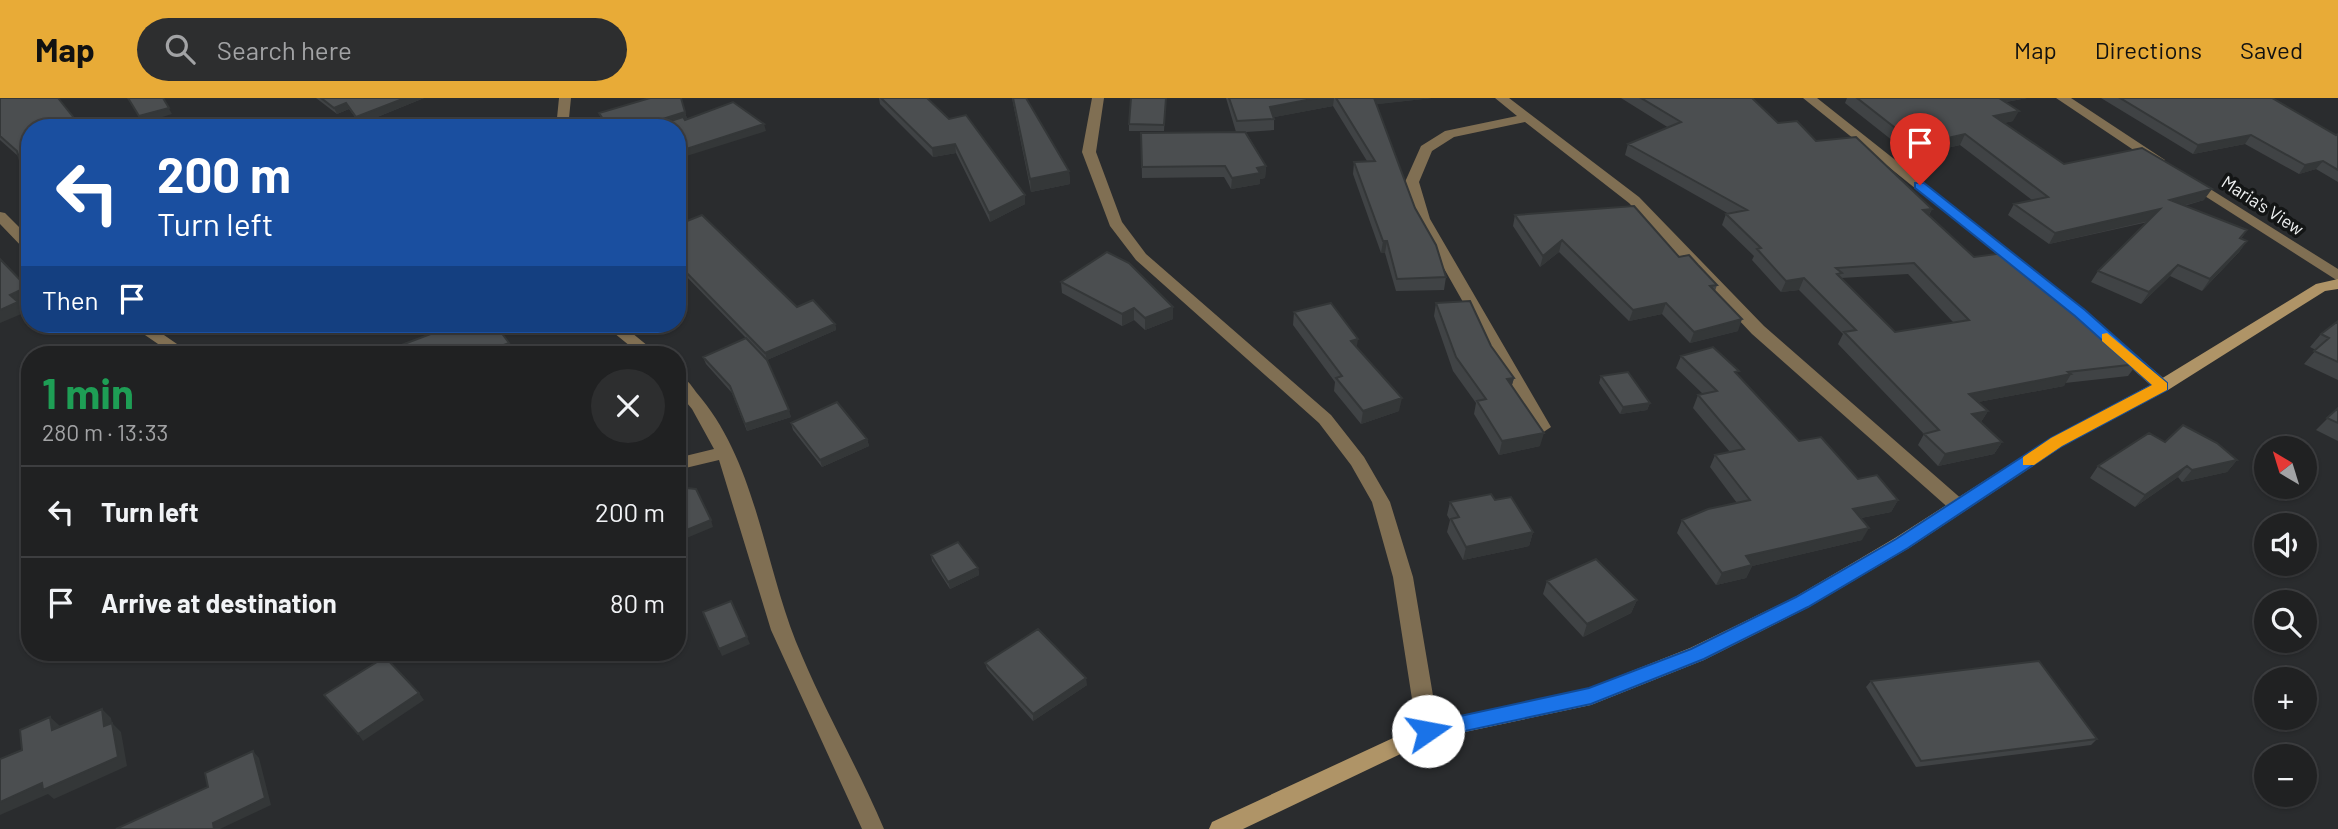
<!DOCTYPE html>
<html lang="en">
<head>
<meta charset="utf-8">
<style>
	body { margin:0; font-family:Barlow,sans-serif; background:#2d2e2f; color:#f1f3f6; height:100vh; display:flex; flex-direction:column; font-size:26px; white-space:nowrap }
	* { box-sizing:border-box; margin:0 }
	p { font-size:23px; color:#a2a3a5 }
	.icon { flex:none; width:38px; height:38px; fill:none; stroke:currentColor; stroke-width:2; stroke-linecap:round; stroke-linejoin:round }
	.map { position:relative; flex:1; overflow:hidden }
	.panel { position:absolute; left:21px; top:248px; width:665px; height:315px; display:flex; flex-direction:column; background:#202122; border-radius:28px; box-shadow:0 2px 5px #0004,0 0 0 2px #3d3e40 }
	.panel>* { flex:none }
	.guide { position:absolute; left:21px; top:21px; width:665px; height:214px; border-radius:28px; box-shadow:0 2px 5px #0004,0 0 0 2px #3d3e40; background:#1a4fa0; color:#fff; overflow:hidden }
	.needle { width:46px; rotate:322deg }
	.buttons { position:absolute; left:2254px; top:338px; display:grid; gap:14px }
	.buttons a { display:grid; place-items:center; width:63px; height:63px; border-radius:50%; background:#202122; box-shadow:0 2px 5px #0004,0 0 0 2px #3d3e40; font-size:35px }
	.pin { position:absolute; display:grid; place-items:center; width:60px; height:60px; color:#fff; margin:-72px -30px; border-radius:50% 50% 50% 0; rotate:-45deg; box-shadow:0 0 7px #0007 }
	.pin .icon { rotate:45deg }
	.me { position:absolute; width:77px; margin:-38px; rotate:78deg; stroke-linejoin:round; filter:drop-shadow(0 0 5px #0008) }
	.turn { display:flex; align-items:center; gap:24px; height:147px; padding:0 21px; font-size:32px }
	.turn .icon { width:91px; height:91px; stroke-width:2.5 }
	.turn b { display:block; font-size:49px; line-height:60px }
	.then { display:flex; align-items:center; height:66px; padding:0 21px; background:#0003; gap:14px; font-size:26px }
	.round { display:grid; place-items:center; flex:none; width:74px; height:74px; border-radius:37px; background:#2d2e2f }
	.summary { display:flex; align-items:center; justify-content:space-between; height:119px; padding:0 21px }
	h1 { font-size:42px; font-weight:700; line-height:52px; color:#1e9e55 }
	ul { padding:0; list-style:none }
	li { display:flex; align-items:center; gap:21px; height:91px; padding:0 21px; border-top:2px solid #3d3e40 }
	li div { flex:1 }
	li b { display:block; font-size:26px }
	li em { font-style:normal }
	header { display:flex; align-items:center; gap:42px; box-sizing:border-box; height:98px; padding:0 35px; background:#e8ab37; color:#111 }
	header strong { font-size:33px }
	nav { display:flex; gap:38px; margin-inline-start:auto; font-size:24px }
	.search { width:490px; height:63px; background:#2d2e2f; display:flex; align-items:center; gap:18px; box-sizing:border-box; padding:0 24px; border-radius:38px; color:#a2a3a5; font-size:26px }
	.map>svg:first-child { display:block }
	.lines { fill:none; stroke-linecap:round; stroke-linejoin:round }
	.street { fill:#806f53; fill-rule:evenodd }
	.secondary { fill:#af9467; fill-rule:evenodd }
	.wall { fill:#404345; fill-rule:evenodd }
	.shaded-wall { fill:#343738 }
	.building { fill:#4b4e50; stroke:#343738; stroke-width:2; fill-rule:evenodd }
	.route { fill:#1a73e8; stroke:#114b97; stroke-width:2 }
	.slow { fill:#f59e0b }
	.labels { text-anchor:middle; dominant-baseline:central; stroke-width:7; stroke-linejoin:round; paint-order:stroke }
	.far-street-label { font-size:18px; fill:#f0f2f3; stroke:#131515 }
</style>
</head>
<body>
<header>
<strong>Map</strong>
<div class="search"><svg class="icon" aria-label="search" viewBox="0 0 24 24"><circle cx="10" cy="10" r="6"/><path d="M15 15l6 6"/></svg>Search here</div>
<nav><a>Map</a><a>Directions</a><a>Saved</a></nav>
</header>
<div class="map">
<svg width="2338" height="731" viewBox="0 0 2338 731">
	<rect width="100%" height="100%" fill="#2a2c2e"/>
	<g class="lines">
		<path class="street" d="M 559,0 L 571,0 L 568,30 L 556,30 Z
			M 1092,0 L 1104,0 L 1096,54 L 1122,124 L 1146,156 L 1331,317 L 1364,359 L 1390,404 L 1413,479 L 1439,633 L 1435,639 L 1428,642 L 1421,639 L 1417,633 L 1393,479 L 1372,404 L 1351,367 L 1319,325 L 1136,162 L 1110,128 L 1082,54 Z
			M 1495,0 L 1509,0 L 1639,99 L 1764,228 L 1964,403 L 1967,408 L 1964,413 L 1952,413 L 1752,236 L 1629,105 L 1525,24 L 1454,39 L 1432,53 L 1419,84 L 1430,121 L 1551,329 L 1542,335 L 1536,333 L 1416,121 L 1405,84 L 1421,48 L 1445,33 L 1517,18 Z
			M 1803,0 L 1817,0 L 2028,167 L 2028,173 L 2018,173 Z
			M 2056,0 L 2071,0 L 2165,62 L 2163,65 L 2153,65 Z
			M 2191,79 L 2338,171 L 2338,183 L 2186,86 L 2184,83 Z
			M 0,114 L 5,115 L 30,140 L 30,153 L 25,152 L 0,126 Z
			M 2056,191 L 2061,193 L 2168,284 L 2170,288 L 2168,292 L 2156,292 L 2051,199 L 2048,196 Z
			M 129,226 L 148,226 L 193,257 L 174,257 Z
			M 603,226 L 621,226 L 659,257 L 641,257 Z
			M 677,277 C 686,279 691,287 696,294 C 759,366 764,473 802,558 C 827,617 859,672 884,731 L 862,731 L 771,532 L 719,362 L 677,372 L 677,360 L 714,351 L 692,311 L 677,293 Z"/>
		<path class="secondary" d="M 2338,181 L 2338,191 L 2325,193 L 2168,292 L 2063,348 L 1909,450 L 1809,509 L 1704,562 L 1591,607 L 1432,641 L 1243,731 L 1209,731 L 1212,724 L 1421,627 L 1589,590 L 1690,550 L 1795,499 L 1895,440 L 2051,340 L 2156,284 L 2316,186 Z"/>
	</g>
	<path class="wall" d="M 0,0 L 18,58 L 0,42 Z
		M 316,0 L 424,0 L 360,26 L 349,11 L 337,16 Z
		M 681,0 L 687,21 L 685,22 L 766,33 L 677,30 L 607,30 L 601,21 L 599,15 Z
		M 879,0 L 927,0 L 1025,106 L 990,124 L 956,55 L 933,59 L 880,6 Z
		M 1012,0 L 1026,0 L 1069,73 L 1070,86 L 1031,94 Z
		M 1166,0 L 1164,33 L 1129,33 L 1129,26 Z
		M 1226,0 L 1432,0 L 1376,6 L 1415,110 L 1446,179 L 1444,192 L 1396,193 L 1385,155 L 1381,155 L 1353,76 L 1354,64 L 1367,63 L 1333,8 L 1274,19 L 1274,32 L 1246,34 L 1266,68 L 1265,80 L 1260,81 L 1260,86 L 1231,91 L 1224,79 L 1142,80 L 1141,35 L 1236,34 Z
		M 1621,0 L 1752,0 L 1778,25 L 1816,43 L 1932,111 L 1929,117 L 1974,159 L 2137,266 L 2128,278 L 2065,285 L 2064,288 L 1978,304 L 1988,313 L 1981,324 L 2002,344 L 1994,356 L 1938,368 L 1918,347 L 1924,336 L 1838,246 L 1843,236 L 1799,192 L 1781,194 L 1752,162 L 1754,158 L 1722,127 L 1726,116 L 1729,116 L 1625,57 L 1628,46 L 1669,30 ZM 1908,176 L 1954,225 L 1895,234 L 1841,180 Z
		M 1847,0 L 2027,0 L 2006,4 L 2013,23 L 2004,25 L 2064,66 L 2204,102 L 2184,108 L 2247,132 L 2241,141 L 2247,143 L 2239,154 L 2202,193 L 2170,178 L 2141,206 L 2091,184 L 2098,173 L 2148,124 L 2049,146 L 2008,117 L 2014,106 L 2032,102 L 1960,47 L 1912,58 L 1845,5 Z
		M 2101,0 L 2272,0 L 2336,37 L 2338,36 L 2338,84 L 2316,71 L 2299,76 L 2245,46 L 2193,56 Z
		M 1515,117 L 1679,159 L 1717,187 L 1715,193 L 1738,233 L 1690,245 L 1662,216 L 1629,223 L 1559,154 L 1540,169 L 1513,128 Z
		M 677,127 L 797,209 L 835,226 L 836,232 L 767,262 L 791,319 L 747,333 L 732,295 L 706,266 L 703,259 L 746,240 L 683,175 L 680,168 L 682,167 L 677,162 Z
		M 1061,184 L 1173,221 L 1145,232 L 1134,222 L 1122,228 L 1062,195 Z
		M 1436,205 L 1491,248 L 1514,280 L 1512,287 L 1540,348 L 1499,357 L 1474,316 L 1476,305 L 1453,273 L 1434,218 Z
		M 1294,214 L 1357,249 L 1399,313 L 1361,326 L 1334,293 L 1335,284 L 1293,227 Z
		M 2338,223 L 2338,282 L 2304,266 L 2316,252 L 2310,249 L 2321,236 Z
		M 1681,258 L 1737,276 L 1799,343 L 1858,381 L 1898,402 L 1891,414 L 1861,420 L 1862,442 L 1752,468 L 1746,480 L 1716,487 L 1677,435 L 1682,422 L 1737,405 L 1710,369 L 1715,357 L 1730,354 L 1693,310 L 1698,297 L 1703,296 L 1676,270 Z
		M 1601,278 L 1650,305 L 1647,312 L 1620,316 L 1599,285 Z
		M 2338,310 L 2338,343 L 2316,332 Z
		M 791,325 L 867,341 L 869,348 L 822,369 L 793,332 Z
		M 2165,344 L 2237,362 L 2227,374 L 2182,384 L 2178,379 L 2135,409 L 2090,380 L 2098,368 Z
		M 1495,402 L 1533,434 L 1529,448 L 1463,462 L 1447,434 L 1450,422 L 1447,417 L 1450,404 Z
		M 931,457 L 978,470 L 979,477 L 950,491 L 932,463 Z
		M 1547,483 L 1637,502 L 1631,515 L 1583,539 L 1543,496 Z
		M 985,565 L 1087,587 L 1033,623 L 987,571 Z
		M 1871,583 L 2097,641 L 2091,647 L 1916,669 L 1866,589 Z"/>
	<path class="shaded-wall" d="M 163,0 L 172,16 L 143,25 L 139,18 Z
		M 405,0 L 424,0 L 360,26 L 356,19 Z
		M 1317,0 L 1334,0 L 1333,8 L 1270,20 L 1270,9 Z
		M 1372,0 L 1432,0 L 1371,7 Z
		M 1992,0 L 2027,0 L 1989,7 Z
		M 346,5 L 349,11 L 337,16 L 334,10 Z
		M 2019,13 L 2013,23 L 1988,28 L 1994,18 Z
		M 685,14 L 687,21 L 658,30 L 634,30 Z
		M 764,26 L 766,33 L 677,61 L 677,54 Z
		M 1965,36 L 1960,47 L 1912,58 L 1917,47 Z
		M 2251,37 L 2245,46 L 2193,56 L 2198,47 Z
		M 955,46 L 956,55 L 933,59 L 932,50 Z
		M 2323,63 L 2316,71 L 2299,76 L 2305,67 Z
		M 1266,68 L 1265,80 L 1260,81 L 1260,86 L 1231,91 L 1232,80 L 1257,70 Z
		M 1069,73 L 1070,86 L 1031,94 L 1030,81 Z
		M 2212,91 L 2204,102 L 2163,113 L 2170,102 Z
		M 1025,97 L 1025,106 L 990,124 L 989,115 Z
		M 1932,111 L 1926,122 L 1923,112 Z
		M 2160,111 L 2153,122 L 2049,146 L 2055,135 Z
		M 1562,142 L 1559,154 L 1540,169 L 1543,158 Z
		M 1383,143 L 1387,143 L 1385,155 L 1381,155 Z
		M 2247,143 L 2239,154 L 2202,193 L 2210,181 Z
		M 2178,167 L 2170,178 L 2141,206 L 2149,194 Z
		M 1804,180 L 1799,192 L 1781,194 L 1786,183 Z
		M 27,189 L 30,192 L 30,201 L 19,206 L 26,214 L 0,225 L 0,212 L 10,197 Z
		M 1666,205 L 1662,216 L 1629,223 L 1633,212 Z
		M 1173,209 L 1173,221 L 1145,232 L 1145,220 Z
		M 1134,210 L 1134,222 L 1122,228 L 1122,216 Z
		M 1742,221 L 1738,233 L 1690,245 L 1694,234 Z
		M 835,226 L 836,232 L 767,262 L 765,255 Z
		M 1358,241 L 1356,254 L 1351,243 Z
		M 509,245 L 512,252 L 499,257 L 478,257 Z
		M 2071,276 L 2064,288 L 1962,307 L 1969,296 Z
		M 1514,280 L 1510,293 L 1507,281 Z
		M 1402,300 L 1399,313 L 1361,326 L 1363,313 Z
		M 1650,305 L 1647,312 L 1620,316 L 1623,309 Z
		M 789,312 L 791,319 L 747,333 L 745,326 Z
		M 1988,313 L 1981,324 L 1972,316 Z
		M 1544,335 L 1540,348 L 1499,357 L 1502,343 Z
		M 867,341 L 869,348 L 822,369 L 820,362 Z
		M 2002,344 L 1994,356 L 1938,368 L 1945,356 Z
		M 2237,362 L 2227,374 L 2182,384 L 2192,372 Z
		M 2187,368 L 2178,379 L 2135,409 L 2145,397 Z
		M 1898,402 L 1891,414 L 1846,423 L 1853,411 Z
		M 711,422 L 713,429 L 677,444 L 677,436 Z
		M 1869,430 L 1862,442 L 1752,468 L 1746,480 L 1716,487 L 1722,475 L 1746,458 Z
		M 1533,434 L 1529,448 L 1463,462 L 1466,449 Z
		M 978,470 L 979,477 L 950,491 L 948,484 Z
		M 1637,502 L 1631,515 L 1583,539 L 1587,526 Z
		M 747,539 L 750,546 L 722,558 L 719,551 Z
		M 1086,580 L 1087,587 L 1033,623 L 1033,616 Z
		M 419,595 L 424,602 L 363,643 L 358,636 Z
		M 102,611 L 111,620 L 112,625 L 121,634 L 127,668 L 54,701 L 48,696 L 0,717 L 0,704 L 104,628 Z
		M 50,619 L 60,628 L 52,632 Z
		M 253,653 L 259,660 L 271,707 L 220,731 L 214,731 L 213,725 Z"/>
	<path class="building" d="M 0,0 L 58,0 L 82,30 L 30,30 L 30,96 L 17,53 L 0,38 Z
		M 128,0 L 163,0 L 169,10 L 139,18 Z
		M 321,0 L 405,0 L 356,19 L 346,5 L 334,10 Z
		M 650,0 L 681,0 L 685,14 L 634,30 L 609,30 L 599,15 Z
		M 881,0 L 927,0 L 949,21 L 966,17 L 1025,97 L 989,115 L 955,46 L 932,50 Z
		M 1013,0 L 1026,0 L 1069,73 L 1030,81 Z
		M 1131,0 L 1166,0 L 1164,27 L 1129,26 Z
		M 1229,0 L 1317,0 L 1270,9 L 1274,21 L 1237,23 Z
		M 1336,0 L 1374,0 L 1415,110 L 1436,147 L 1446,179 L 1397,181 L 1387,143 L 1383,143 L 1354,64 L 1375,63 Z
		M 1641,0 L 1752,0 L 1778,25 L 1797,23 L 1816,43 L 1856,39 L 1932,111 L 1923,112 L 1974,159 L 2011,154 L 2137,266 L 2068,274 L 2071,276 L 1969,296 L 1988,313 L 1972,316 L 2002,344 L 1945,356 L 1924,336 L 1939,332 L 1844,234 L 1856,232 L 1804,180 L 1786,183 L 1757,151 L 1761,150 L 1726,116 L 1747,112 L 1628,46 L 1681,24 ZM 1914,165 L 1969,222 L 1895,234 L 1837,176 L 1842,175 L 1836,170 Z
		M 1857,0 L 1999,0 L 2019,13 L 1994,18 L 2064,66 L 2142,50 L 2212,91 L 2170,102 L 2247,132 L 2240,140 L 2247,143 L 2210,181 L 2178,167 L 2149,194 L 2098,173 L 2160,111 L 2055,135 L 2014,106 L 2048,99 L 1965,36 L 1917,47 Z
		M 2120,0 L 2272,0 L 2336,37 L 2338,36 L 2338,72 L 2323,63 L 2305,67 L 2251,37 L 2198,47 Z
		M 733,4 L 764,26 L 677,54 L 677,30 L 649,30 L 683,19 L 685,22 Z
		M 1245,34 L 1266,68 L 1257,70 L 1260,75 L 1232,80 L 1225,68 L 1142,69 L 1141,35 Z
		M 1634,108 L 1679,159 L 1689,157 L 1698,167 L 1717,187 L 1710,188 L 1742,221 L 1694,234 L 1666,205 L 1633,212 L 1562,142 L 1543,158 L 1515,117 Z
		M 702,117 L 797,209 L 813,202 L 835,226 L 765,255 L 680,168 L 686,166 L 677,158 L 677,127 Z
		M 1107,154 L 1129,165 L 1173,209 L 1145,220 L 1134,210 L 1122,216 L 1061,184 Z
		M 0,161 L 27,189 L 10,197 L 18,204 L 0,212 Z
		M 1470,203 L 1491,248 L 1514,280 L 1507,281 L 1544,335 L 1502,343 L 1477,303 L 1486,301 L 1456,259 L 1436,205 Z
		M 1331,205 L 1358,241 L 1351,243 L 1402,300 L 1363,313 L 1336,280 L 1342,278 L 1294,214 Z
		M 2338,223 L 2338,264 L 2314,253 L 2329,240 L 2321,236 Z
		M 441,226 L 495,226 L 509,245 L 478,257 L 375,257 L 444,231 Z
		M 746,240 L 767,262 L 789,312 L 745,326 L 730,288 L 703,259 Z
		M 112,247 L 125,257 L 90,257 Z
		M 1713,249 L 1739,273 L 1735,274 L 1799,343 L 1821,339 L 1858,381 L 1877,377 L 1898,402 L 1853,411 L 1869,430 L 1746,458 L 1752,467 L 1722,475 L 1682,422 L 1708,411 L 1750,402 L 1715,357 L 1744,351 L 1698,297 L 1717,293 L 1681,258 Z
		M 1628,274 L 1650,305 L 1623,309 L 1601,278 Z
		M 837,304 L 867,341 L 820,362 L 791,325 Z
		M 2338,310 L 2338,325 L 2327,320 Z
		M 2183,327 L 2217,345 L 2237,362 L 2192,372 L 2187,368 L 2145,397 L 2098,368 L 2149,335 L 2165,344 Z
		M 677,389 L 696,391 L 711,422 L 677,436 Z
		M 1491,396 L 1495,402 L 1511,399 L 1533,434 L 1466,449 L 1451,421 L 1459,419 L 1450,404 Z
		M 958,444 L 978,470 L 948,484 L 931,457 Z
		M 1596,461 L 1637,502 L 1587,526 L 1547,483 Z
		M 731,503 L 747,539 L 719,551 L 703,514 Z
		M 1038,531 L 1086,580 L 1033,616 L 985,565 Z
		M 385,559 L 419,595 L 358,636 L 324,597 Z
		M 2039,563 L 2097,641 L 1921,663 L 1871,583 Z
		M 102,611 L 104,628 L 112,625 L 118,659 L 43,692 L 42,685 L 0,704 L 0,661 L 22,652 L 20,632 L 50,619 L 52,632 Z
		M 253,653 L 265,700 L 213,725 L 214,731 L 116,731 L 208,689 L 205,675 Z"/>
	<path class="route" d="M 1915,85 L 1924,85 L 2085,212 L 2167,285 L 2167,292 L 2062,348 L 1908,450 L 1808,509 L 1704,561 L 1591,606 L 1428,641 L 1421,639 L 1418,633 L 1421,627 L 1428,625 L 1589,590 L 1691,551 L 1796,499 L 1896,441 L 2051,340 L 2152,287 L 2075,218 L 1915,90 Z"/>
	<path class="slow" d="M 2107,235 L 2167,285 L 2167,292 L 2062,348 L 2034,367 L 2023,367 L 2023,359 L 2051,340 L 2152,287 L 2102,243 L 2102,236 Z"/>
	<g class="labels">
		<g class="far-street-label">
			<text transform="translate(2263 107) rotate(33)">Maria's View</text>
		</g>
	</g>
</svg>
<div class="buttons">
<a><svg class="needle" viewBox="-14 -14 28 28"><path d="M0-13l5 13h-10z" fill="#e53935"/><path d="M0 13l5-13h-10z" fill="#a2a3a5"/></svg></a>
<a><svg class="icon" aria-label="sound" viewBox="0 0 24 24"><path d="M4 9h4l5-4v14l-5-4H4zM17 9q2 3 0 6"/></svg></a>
<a><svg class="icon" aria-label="search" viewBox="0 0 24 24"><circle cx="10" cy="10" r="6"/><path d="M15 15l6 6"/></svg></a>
<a>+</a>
<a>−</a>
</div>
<div class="pin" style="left:1920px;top:87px;background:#d93025"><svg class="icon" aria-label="arrive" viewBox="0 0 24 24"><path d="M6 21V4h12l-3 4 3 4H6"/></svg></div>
<svg class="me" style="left:1428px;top:633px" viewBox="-20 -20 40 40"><circle r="19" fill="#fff"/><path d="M0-13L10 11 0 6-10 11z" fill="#1a73e8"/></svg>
<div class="guide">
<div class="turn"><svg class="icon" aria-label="left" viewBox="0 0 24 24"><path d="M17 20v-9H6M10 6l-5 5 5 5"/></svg><div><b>200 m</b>Turn left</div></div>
<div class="then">Then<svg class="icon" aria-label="arrive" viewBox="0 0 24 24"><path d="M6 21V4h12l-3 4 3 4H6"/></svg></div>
</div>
<section class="panel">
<div class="summary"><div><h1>1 min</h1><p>280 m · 13:33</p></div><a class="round"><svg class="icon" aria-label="close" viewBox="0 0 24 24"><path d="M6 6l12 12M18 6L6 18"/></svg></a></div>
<ul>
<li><svg class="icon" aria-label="left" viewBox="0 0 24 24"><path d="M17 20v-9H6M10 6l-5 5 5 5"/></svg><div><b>Turn left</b></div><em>200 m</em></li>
<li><svg class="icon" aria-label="arrive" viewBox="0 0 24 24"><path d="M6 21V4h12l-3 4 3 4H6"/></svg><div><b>Arrive at destination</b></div><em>80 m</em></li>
</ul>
</section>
</div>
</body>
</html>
